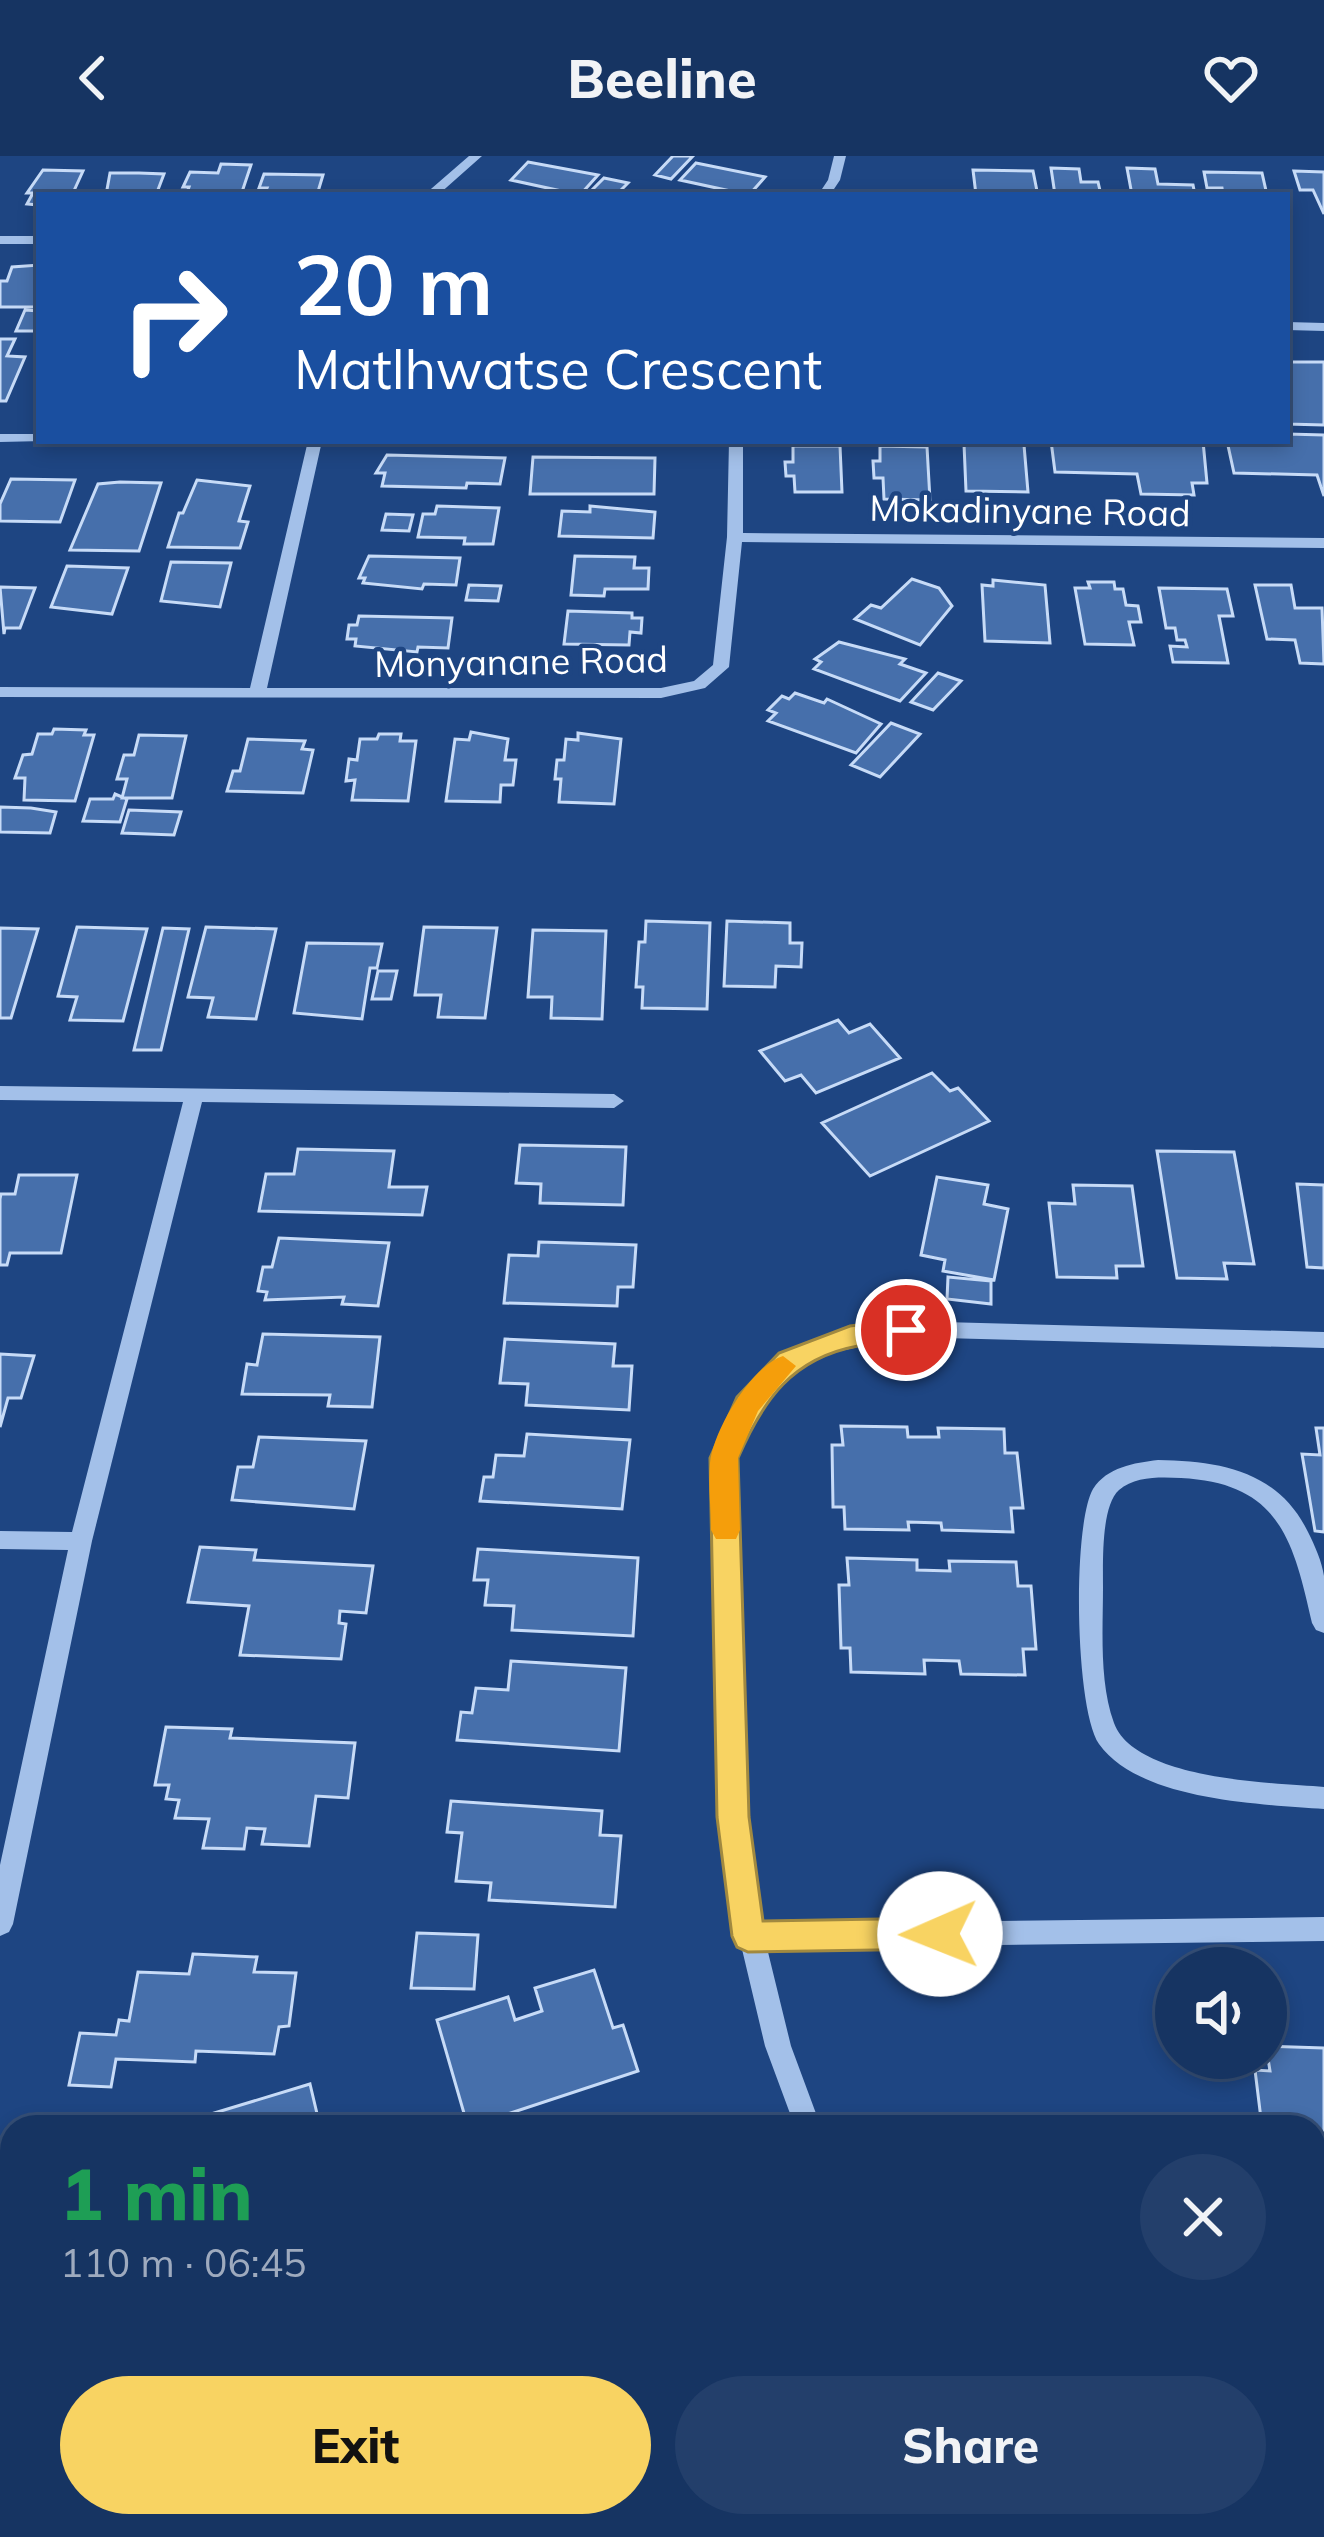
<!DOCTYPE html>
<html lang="en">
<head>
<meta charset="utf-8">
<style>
	body { margin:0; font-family:Mulish,sans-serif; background:#233f6b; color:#f1f3f6; height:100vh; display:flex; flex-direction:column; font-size:45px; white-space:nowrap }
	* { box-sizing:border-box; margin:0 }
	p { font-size:39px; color:#9eaabe }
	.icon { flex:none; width:66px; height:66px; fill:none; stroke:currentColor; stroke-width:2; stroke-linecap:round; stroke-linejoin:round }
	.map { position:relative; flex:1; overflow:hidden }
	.details { position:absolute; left:0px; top:1959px; width:1326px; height:423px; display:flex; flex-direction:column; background:#163462; border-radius:36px 36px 0 0; box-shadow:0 6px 18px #0003,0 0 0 3px #354f77 }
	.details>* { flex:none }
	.top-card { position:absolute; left:36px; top:36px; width:1254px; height:252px; border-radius:0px; box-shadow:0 6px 18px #0003,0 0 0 3px #354f77; background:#1a4fa0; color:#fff; overflow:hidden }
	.buttons { position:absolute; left:1155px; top:1791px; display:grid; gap:24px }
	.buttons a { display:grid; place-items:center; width:132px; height:132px; border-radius:50%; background:#163462; box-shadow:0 6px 18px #0003,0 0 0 3px #354f77; font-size:60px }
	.pin { position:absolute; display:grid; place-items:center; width:102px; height:102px; color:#fff; margin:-51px; border:6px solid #fff; border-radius:50%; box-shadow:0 3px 12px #0007 }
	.me { position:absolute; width:132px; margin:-66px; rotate:269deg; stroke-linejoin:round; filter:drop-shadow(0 0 9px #0008) }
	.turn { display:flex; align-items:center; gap:42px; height:252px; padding:0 60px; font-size:54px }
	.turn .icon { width:156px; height:156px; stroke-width:2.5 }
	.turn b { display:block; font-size:84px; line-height:102px }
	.round { display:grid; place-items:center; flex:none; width:126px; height:126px; border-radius:63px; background:#233f6b }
	.overview { display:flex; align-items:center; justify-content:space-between; height:204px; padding:0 60px }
	h1 { font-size:72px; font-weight:800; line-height:90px; color:#1e9e55 }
	.button { display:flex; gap:24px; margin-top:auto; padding:24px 60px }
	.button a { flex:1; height:138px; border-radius:72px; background:#f8d362; color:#111; font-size:48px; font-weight:800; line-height:138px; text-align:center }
	.button a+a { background:#233f6b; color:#f1f3f6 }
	header { display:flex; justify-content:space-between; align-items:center; height:156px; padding:0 60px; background:#163462; font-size:54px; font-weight:800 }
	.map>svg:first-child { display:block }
	.building { fill:#466fab; stroke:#c7dbf7; stroke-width:3 }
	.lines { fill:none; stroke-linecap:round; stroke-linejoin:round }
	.minor { fill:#a3c0e9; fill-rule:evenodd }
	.route { fill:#f8d362; stroke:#a18940; stroke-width:3 }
	.slow { fill:#f59e0b }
	.labels { text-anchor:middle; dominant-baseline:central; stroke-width:9; stroke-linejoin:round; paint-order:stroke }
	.far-street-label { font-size:36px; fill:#fff; stroke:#1e4582 }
</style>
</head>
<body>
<header><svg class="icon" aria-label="back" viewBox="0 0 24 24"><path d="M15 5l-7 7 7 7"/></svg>Beeline<svg class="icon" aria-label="heart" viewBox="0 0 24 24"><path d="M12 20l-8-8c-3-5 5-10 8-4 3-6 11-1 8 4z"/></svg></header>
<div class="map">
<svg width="1324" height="2381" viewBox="0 0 1324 2381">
	<rect width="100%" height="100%" fill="#1e4582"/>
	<path class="building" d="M 673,0 L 693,0 L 671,23 L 655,19 Z
		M 528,6 L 598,19 L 580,39 L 511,24 Z
		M 696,7 L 765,21 L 749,39 L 680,24 Z
		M 221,8 L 251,9 L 241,39 L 186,39 L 189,31 L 183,31 L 190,16 L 218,17 Z
		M 1051,12 L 1079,13 L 1081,26 L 1098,26 L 1101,39 L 1055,39 Z
		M 1127,12 L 1155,13 L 1158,28 L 1193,29 L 1195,39 L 1132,39 Z
		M 43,14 L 83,15 L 72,39 L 39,39 L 39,49 L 27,48 L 33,37 L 27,37 Z
		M 973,14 L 1033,15 L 1037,35 L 976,39 Z
		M 1294,15 L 1324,16 L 1324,58 L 1313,34 L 1300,34 Z
		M 1204,16 L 1262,17 L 1267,39 L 1223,39 L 1222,32 L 1207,32 Z
		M 110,17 L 139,17 L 164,18 L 156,39 L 106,39 Z
		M 264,18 L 323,19 L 317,39 L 264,39 L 267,32 L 259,32 Z
		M 604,22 L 628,27 L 616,39 L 587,39 Z
		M 39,109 L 39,151 L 0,151 L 0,125 L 7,125 L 12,111 Z
		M 25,154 L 39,155 L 39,175 L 16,175 Z
		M 0,183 L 15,183 L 7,200 L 25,201 L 6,245 L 0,245 Z
		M 1287,206 L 1324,206 L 1324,269 L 1287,268 Z
		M 1287,278 L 1324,279 L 1324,340 L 1317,319 L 1234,317 L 1227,285 L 1287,285 Z
		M 1051,285 L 1203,285 L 1207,327 L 1192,327 L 1194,339 L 1141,338 L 1137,318 L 1055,316 Z
		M 964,288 L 1024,289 L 1028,336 L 966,335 Z
		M 793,290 L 840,290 L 842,336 L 795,336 L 794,320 L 786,320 L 785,306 L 793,306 Z
		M 880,290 L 927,291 L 930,344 L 884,343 L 883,322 L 874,322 L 873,305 L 880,305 Z
		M 387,299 L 505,302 L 500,328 L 467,327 L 466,332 L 382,330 L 385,317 L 376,317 Z
		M 533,301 L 655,302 L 654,338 L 530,338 Z
		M 11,323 L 75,324 L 60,366 L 0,365 L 0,348 Z
		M 197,324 L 250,330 L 239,365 L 248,366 L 240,392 L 168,391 L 179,357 L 183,357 Z
		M 120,326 L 161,327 L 139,395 L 70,394 L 98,328 Z
		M 437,350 L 499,352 L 493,388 L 464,388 L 465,382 L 418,381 L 423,358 L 435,358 Z
		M 590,350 L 655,356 L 653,382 L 559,380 L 562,355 L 590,356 Z
		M 386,358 L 413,359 L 409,375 L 382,374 Z
		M 369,400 L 460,402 L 456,429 L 424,428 L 422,433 L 363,427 L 365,422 L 359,422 Z
		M 575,400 L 635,401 L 634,412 L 649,412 L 648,433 L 605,433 L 604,440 L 571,439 Z
		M 171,406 L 231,407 L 220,451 L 161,445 Z
		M 67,410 L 128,412 L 112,458 L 51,451 Z
		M 912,423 L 939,432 L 952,450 L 920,489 L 855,463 L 871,449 L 881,452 Z
		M 993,424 L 1045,429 L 1050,487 L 985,485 L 982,429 L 993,430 Z
		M 1088,426 L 1114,426 L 1115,433 L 1123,433 L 1126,449 L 1138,450 L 1141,466 L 1129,466 L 1134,489 L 1085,488 L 1075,432 L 1090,432 Z
		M 469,429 L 501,430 L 498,445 L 466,444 Z
		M 1255,429 L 1291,429 L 1295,452 L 1322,452 L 1324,508 L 1300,507 L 1295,484 L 1267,483 Z
		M 0,431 L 35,432 L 20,472 L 5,472 L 4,478 Z
		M 1159,432 L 1227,433 L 1233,460 L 1219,460 L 1228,507 L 1173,506 L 1170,490 L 1187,491 L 1185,484 L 1177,484 L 1175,472 L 1166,472 Z
		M 568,455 L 632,457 L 632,462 L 642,462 L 641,477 L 630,476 L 629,489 L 564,488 Z
		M 359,460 L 452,462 L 448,492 L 418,491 L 417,496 L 355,490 L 356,483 L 347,483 L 349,469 L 357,469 Z
		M 839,486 L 905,503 L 900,508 L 926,517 L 900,545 L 814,513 L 821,506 L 815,503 Z
		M 938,517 L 961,525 L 933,554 L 911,546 Z
		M 795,537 L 824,547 L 827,543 L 881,568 L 856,597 L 768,565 L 776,557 L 768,554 L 782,540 L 789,543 Z
		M 891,567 L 920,578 L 880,621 L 851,609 Z
		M 54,573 L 86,574 L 84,579 L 94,579 L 75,645 L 24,644 L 25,622 L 15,622 L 23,599 L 32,598 L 38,578 L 52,578 Z
		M 471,576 L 508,583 L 505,604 L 516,604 L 513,629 L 501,629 L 500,646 L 446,645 L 455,583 L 469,584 Z
		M 578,577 L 621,583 L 614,648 L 559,646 L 561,623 L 555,623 L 557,604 L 564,604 L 566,583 L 578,584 Z
		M 379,578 L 401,578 L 400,585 L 416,585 L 408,645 L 352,644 L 355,624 L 346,625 L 349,603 L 357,604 L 360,583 L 377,583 Z
		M 139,579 L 186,580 L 172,642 L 122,642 L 127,623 L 117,623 L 124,599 L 134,599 Z
		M 248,583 L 305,585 L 302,593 L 313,594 L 303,637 L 227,635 L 233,615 L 240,615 Z
		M 115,638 L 127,643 L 120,666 L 83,665 L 90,643 L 113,643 Z
		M 0,651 L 31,652 L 56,656 L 50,677 L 0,676 Z
		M 129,654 L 181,656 L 174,679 L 122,677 Z
		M 646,765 L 710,767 L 707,853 L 642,852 L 643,831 L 636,831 L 639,786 L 645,786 Z
		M 727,765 L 790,767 L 790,787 L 802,787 L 801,811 L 776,810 L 775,831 L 724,830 Z
		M 77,771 L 147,773 L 123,865 L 70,864 L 77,841 L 58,840 Z
		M 206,771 L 276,773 L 256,863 L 208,861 L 213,842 L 188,841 Z
		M 424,771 L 497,772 L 485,862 L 438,861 L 441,839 L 415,839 Z
		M 0,772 L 38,773 L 11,862 L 0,862 Z
		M 163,772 L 189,773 L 161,894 L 134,894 Z
		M 533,774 L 606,775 L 602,863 L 551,862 L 552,841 L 528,841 Z
		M 307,787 L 382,788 L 377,812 L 370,812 L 362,863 L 294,857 Z
		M 378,815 L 397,815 L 391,843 L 372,843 Z
		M 838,864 L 849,877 L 870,868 L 900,902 L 816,937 L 801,919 L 785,925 L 760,895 Z
		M 932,917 L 950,935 L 958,932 L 989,965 L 870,1020 L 822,967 Z
		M 520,989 L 626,991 L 623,1049 L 540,1047 L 541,1028 L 516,1027 Z
		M 298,993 L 394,995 L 389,1031 L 427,1031 L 422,1059 L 259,1055 L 266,1018 L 294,1018 Z
		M 1157,995 L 1234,996 L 1254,1108 L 1224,1107 L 1227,1123 L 1177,1122 Z
		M 19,1019 L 77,1019 L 61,1097 L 10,1097 L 7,1109 L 0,1109 L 0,1043 L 1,1038 L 15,1038 Z
		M 937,1021 L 988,1029 L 984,1048 L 1008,1053 L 994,1124 L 943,1115 L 945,1104 L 921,1099 Z
		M 1297,1028 L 1324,1029 L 1324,1112 L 1307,1111 Z
		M 1073,1029 L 1132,1030 L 1143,1110 L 1116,1110 L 1117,1122 L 1057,1121 L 1049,1047 L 1075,1048 Z
		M 279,1082 L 389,1087 L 378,1150 L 342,1148 L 344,1141 L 265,1144 L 267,1136 L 258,1135 L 263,1111 L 272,1111 Z
		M 539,1086 L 636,1089 L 633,1131 L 618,1131 L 617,1150 L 504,1147 L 509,1099 L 538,1100 Z
		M 948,1121 L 991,1125 L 991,1148 L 947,1143 Z
		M 263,1178 L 380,1181 L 372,1251 L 328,1250 L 330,1239 L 242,1238 L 247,1208 L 257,1209 Z
		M 505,1183 L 615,1188 L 613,1210 L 632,1210 L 629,1254 L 526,1249 L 528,1228 L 500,1227 Z
		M 0,1198 L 34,1200 L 21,1242 L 8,1242 L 0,1271 Z
		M 841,1270 L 907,1271 L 908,1281 L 939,1281 L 938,1272 L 1004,1273 L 1005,1297 L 1017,1297 L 1023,1352 L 1011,1352 L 1013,1376 L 942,1374 L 941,1367 L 908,1366 L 909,1374 L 845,1373 L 844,1351 L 833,1351 L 832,1289 L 843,1289 Z
		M 1316,1272 L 1324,1272 L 1324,1376 L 1315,1375 L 1302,1298 L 1320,1299 Z
		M 527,1278 L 630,1284 L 622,1353 L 480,1345 L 484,1321 L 493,1321 L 496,1299 L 524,1300 Z
		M 259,1281 L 366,1285 L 354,1353 L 232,1344 L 238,1311 L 253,1311 Z
		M 200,1391 L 256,1394 L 254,1404 L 373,1410 L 366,1457 L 340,1455 L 339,1467 L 346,1468 L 341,1503 L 240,1499 L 249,1450 L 188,1446 Z
		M 478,1393 L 638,1402 L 633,1480 L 512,1474 L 514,1450 L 485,1449 L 488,1424 L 474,1424 Z
		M 847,1402 L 917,1404 L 917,1414 L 950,1415 L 949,1405 L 1016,1406 L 1018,1430 L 1031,1430 L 1036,1493 L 1023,1493 L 1025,1519 L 961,1518 L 959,1505 L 924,1504 L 925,1518 L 851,1516 L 850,1492 L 841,1492 L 839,1429 L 849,1429 Z
		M 511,1505 L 626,1512 L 619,1595 L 457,1584 L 461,1556 L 472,1557 L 476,1532 L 508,1534 Z
		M 166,1571 L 232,1573 L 230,1582 L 355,1587 L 348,1642 L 316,1640 L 309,1690 L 262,1688 L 265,1673 L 247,1672 L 244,1693 L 203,1692 L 209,1663 L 175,1662 L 179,1644 L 166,1643 L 169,1629 L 155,1629 Z
		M 451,1645 L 602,1655 L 600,1679 L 621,1680 L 615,1751 L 489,1744 L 491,1727 L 456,1725 L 462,1677 L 447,1676 Z
		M 417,1777 L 478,1779 L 474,1833 L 411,1832 Z
		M 193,1798 L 257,1801 L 254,1816 L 296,1817 L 289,1870 L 279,1871 L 274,1898 L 196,1895 L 195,1906 L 116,1903 L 111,1931 L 69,1929 L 80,1877 L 116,1879 L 119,1864 L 129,1865 L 138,1816 L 189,1818 Z
		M 594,1814 L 613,1872 L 623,1869 L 638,1915 L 468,1971 L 437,1864 L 508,1841 L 515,1864 L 542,1855 L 535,1832 Z
		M 1266,1890 L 1324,1892 L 1324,2130 L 1314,2130 L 1314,1971 L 1262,1971 L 1255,1914 L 1270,1915 Z
		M 310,1928 L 319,1966 L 338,1961 L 340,1971 L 168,1971 Z
		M 1314,2183 L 1324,2184 L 1324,2381 L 1314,2311 Z
		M 241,2370 L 428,2370 L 399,2381 L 243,2381 Z
		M 667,2370 L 831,2370 L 835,2381 L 671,2381 Z"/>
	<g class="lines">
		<path class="minor" d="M 469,0 L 482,0 L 438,39 L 424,39 Z
			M 834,0 L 846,0 L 840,24 L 830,39 L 818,39 L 828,24 Z
			M 0,80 L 39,80 L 39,88 L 0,88 Z
			M 1287,166 L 1324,167 L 1324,175 L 1287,174 Z
			M 0,278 L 39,278 L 39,285 L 44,285 L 0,286 Z
			M 282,285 L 322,285 L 267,532 L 661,532 L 694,525 L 713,509 L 727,381 L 729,285 L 743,285 L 743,377 L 1324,382 L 1324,392 L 742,386 L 729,511 L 705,532 L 661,542 L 0,541 L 0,531 L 250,532 L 307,289 L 289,289 Z
			M 0,930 L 614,938 L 624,945 L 614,952 L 202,946 L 92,1385 L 13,1768 L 9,1776 L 0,1780 L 0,1709 L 68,1394 L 0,1393 L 0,1375 L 72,1376 L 183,946 L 0,944 Z
			M 906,1165 L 1324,1176 L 1324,1192 L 906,1181 L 821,1199 L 780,1227 L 763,1248 L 735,1302 L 741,1558 L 746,1642 L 763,1768 L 1324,1761 L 1324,1785 L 767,1792 L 791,1890 L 821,1971 L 795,1971 L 765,1890 L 741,1789 L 735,1780 L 738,1773 L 722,1642 L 713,1302 L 748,1236 L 784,1199 L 839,1177 Z
			M 1158,1304 C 1221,1305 1278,1315 1308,1376 C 1315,1390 1322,1406 1324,1420 C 1324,1438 1324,1459 1324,1477 L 1316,1474 L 1312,1467 C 1293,1383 1279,1327 1181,1322 C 1161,1321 1135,1320 1119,1334 C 1101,1350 1103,1406 1103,1431 C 1103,1473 1099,1526 1114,1567 C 1135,1624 1273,1627 1324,1631 L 1324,1653 C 1260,1648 1140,1645 1099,1588 C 1075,1553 1072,1370 1093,1333 C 1107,1311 1134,1307 1158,1304 Z
			M 0,2177 L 10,2181 L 12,2186 L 12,2259 L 0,2251 Z
			M 25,2370 L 55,2370 L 57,2381 L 27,2381 Z
			M 963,2370 L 993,2370 L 998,2381 L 968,2381 Z"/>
	</g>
	<path class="route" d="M 906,1163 L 916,1166 L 920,1174 L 916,1181 C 897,1187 877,1187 858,1190 C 792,1202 763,1244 738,1302 L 749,1661 L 763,1765 L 940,1762 L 952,1767 L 957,1778 L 952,1789 L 940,1793 L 748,1796 L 737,1791 L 732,1780 L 717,1661 L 710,1302 L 737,1241 L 779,1197 L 850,1170 Z"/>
	<path class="slow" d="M 783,1200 L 796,1210 L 758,1255 L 738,1302 L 740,1374 L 736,1383 L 716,1383 L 711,1374 C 711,1352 708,1329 710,1307 C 713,1275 751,1210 783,1200 Z"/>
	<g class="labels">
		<g class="far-street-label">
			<text transform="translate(1030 354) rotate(1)">Mokadinyane Road</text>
			<text transform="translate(521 505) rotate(-1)">Monyanane Road</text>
		</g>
	</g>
</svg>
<div class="buttons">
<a><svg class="icon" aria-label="sound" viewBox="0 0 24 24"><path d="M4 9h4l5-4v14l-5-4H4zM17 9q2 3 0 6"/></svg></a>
</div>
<div class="pin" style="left:906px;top:1174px;background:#d93025"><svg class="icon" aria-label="arrive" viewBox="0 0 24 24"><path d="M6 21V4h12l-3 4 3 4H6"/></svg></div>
<svg class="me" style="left:940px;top:1778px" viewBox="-20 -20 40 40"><circle r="19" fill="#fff"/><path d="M0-13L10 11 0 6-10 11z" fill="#f8d362"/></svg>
<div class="top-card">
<div class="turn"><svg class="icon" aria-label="right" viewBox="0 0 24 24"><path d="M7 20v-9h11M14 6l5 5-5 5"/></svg><div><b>20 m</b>Matlhwatse Crescent</div></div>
</div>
<section class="details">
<div class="overview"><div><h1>1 min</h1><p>110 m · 06:45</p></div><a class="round"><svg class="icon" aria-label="close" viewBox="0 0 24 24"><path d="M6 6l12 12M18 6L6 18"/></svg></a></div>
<div class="button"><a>Exit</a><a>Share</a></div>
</section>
</div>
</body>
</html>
